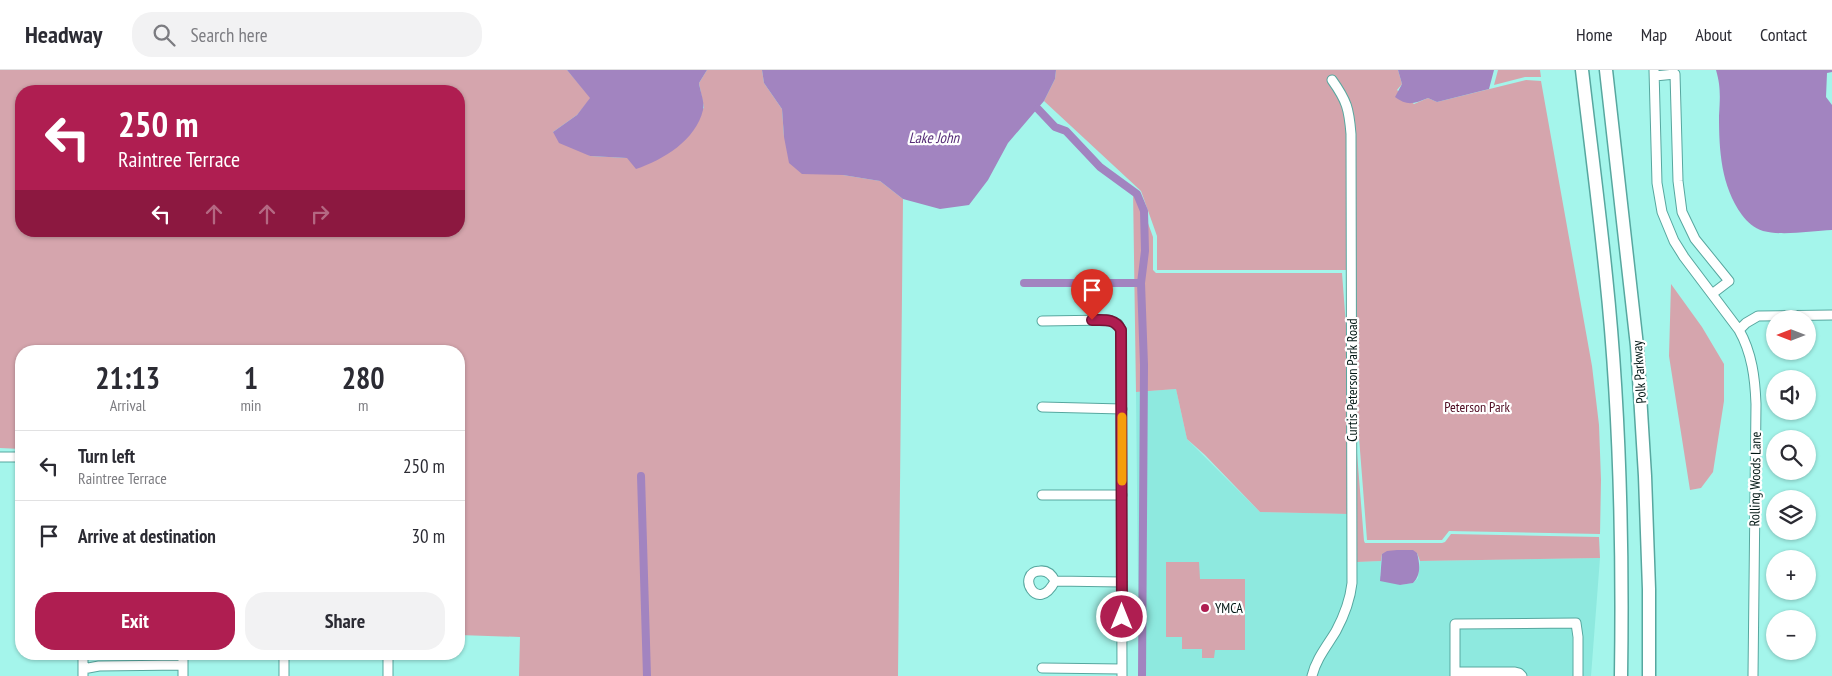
<!DOCTYPE html>
<html lang="en">
<head>
<meta charset="utf-8">
<style>
	body { margin:0; font-family:"PT Sans Narrow",sans-serif; background:#f2f2f3; color:#2b2b33; height:100vh; display:flex; flex-direction:column; font-size:19px; white-space:nowrap }
	* { box-sizing:border-box; margin:0 }
	p { font-size:16px; color:#7c7c81 }
	.icon { flex:none; width:28px; height:28px; fill:none; stroke:currentColor; stroke-width:2; stroke-linecap:round; stroke-linejoin:round }
	.map { position:relative; flex:1; overflow:hidden }
	.drawer { position:absolute; left:15px; top:275px; width:450px; height:315px; display:flex; flex-direction:column; background:#fff; border-radius:20px; box-shadow:0 1px 4px #0004 }
	.drawer>* { flex:none }
	.top-card { position:absolute; left:15px; top:15px; width:450px; height:152px; border-radius:20px; box-shadow:0 1px 4px #0004; background:#af1e51; color:#fff; overflow:hidden }
	.needle { width:32px; rotate:270deg }
	.controls { position:absolute; left:1766px; top:240px; display:grid; gap:10px }
	.controls a { display:grid; place-items:center; width:50px; height:50px; border-radius:50%; background:#fff; box-shadow:0 1px 4px #0004; font-size:25px }
	.pin { position:absolute; display:grid; place-items:center; width:42px; height:42px; color:#fff; margin:-51px -21px; border-radius:50% 50% 50% 0; rotate:-45deg; box-shadow:0 0 5px #0007 }
	.pin .icon { rotate:45deg }
	.me { position:absolute; width:55px; margin:-28px; rotate:0deg; stroke-linejoin:round; filter:drop-shadow(0 0 4px #0008) }
	.turn { display:flex; align-items:center; gap:18px; height:105px; padding:0 20px; font-size:22px }
	.turn .icon { width:65px; height:65px; stroke-width:2.5 }
	.turn b { display:block; font-size:35px; line-height:42px }
	.lanes { display:flex; align-items:center; height:48px; padding:0 20px; background:#0003; justify-content:center; gap:25px; direction:ltr }
	.lanes .off { opacity:.35 }
	.eta { display:flex; justify-content:space-evenly; align-items:center; height:85px; text-align:center }
	.eta b { font-size:30px; font-weight:700; line-height:35px }
	.button { display:flex; gap:10px; margin-top:auto; padding:10px 20px }
	.button a { flex:1; height:58px; border-radius:20px; background:#af1e51; color:#fff; font-size:20px; font-weight:700; line-height:58px; text-align:center }
	.button a+a { background:#f2f2f3; color:#2b2b33 }
	ul { padding:0; list-style:none }
	li { display:flex; align-items:center; gap:15px; height:70px; padding:0 20px; border-top:1px solid #e1e1e2 }
	li div { flex:1 }
	li b { display:block; font-size:19px }
	li em { font-style:normal }
	header { display:flex; align-items:center; gap:30px; box-sizing:border-box; height:70px; padding:0 25px; background:#fff; border-bottom:1px solid #e1e1e2 }
	header strong { font-size:24px }
	nav { display:flex; gap:28px; margin-inline-start:auto; font-size:18px }
	.search { width:350px; height:45px; background:#f2f2f3; display:flex; align-items:center; gap:12px; box-sizing:border-box; padding:0 18px; border-radius:20px; color:#7c7c81; font-size:19px }
	.map>svg:first-child { display:block }
	.built { fill:#8ee9df }
	.green { fill:#d5a5ad; fill-rule:evenodd }
	.water { fill:#a284c0 }
	.lines { fill:none; stroke-linecap:round; stroke-linejoin:round }
	.canal { stroke:#a284c0; stroke-width:8 }
	.minor-casing { stroke:#57a79f; stroke-width:11 }
	.highway-casing { stroke:#57a79f; stroke-width:15 }
	.minor { stroke:#fff; stroke-width:9 }
	.highway { stroke:#fff; stroke-width:12 }
	.route-casing { stroke:#721435; stroke-width:12 }
	.route { stroke:#af1e51; stroke-width:9 }
	.slow { stroke:#f59e0b; stroke-width:9 }
	.poi-dot { fill:#af1e51; stroke:#fff; stroke-width:2 }
	.labels { text-anchor:middle; dominant-baseline:central; stroke-width:4.5; stroke-linejoin:round; paint-order:stroke }
	.street-label { font-size:14px; fill:#001613; stroke:#fff }
	.park-label { font-size:14px; fill:#4f0c22; stroke:#fff }
	.poi-label { font-size:14px; fill:#001613; stroke:#fff; text-anchor:start }
	.water-label { font-size:15px; font-style:italic; fill:#572e78; stroke:#fff }
</style>
</head>
<body>
<header>
<strong>Headway</strong>
<div class="search"><svg class="icon" aria-label="search" viewBox="0 0 24 24"><circle cx="10" cy="10" r="6"/><path d="M15 15l6 6"/></svg>Search here</div>
<nav><a>Home</a><a>Map</a><a>About</a><a>Contact</a></nav>
</header>
<div class="map">
<svg width="1832" height="606" viewBox="0 0 1832 606">
	<rect width="100%" height="100%" fill="#a4f5eb"/>
	<path class="built" d="M 1176,319 L 1187,369 L 1260,442 L 1348,444 L 1348,513 L 1346,528 L 1332,559 L 1312,590 L 1307,606 L 1139,606 L 1136,322 Z
		M 1600,488 L 1591,606 L 1582,606 L 1580,553 L 1455,550 L 1451,554 L 1450,606 L 1316,606 L 1320,592 L 1340,562 L 1354,531 L 1357,492 L 1381,491 L 1380,506 L 1400,515 L 1413,513 L 1418,508 L 1420,491 Z
		M 1572,557 L 1573,606 L 1528,606 L 1522,600 L 1459,598 L 1459,558 Z"/>
	<path class="green" d="M 0,0 L 567,0 L 591,28 L 577,45 L 553,62 L 590,86 L 627,88 L 704,38 L 699,13 L 707,0 L 762,0 L 764,13 L 782,39 L 784,67 L 843,105 L 880,111 L 903,129 L 898,606 L 519,606 L 520,567 L 459,565 L 459,281 L 21,281 L 21,379 L 0,378 ZM 21,21 L 459,21 L 459,161 L 21,161 Z
		M 1056,0 L 1398,0 L 1402,14 L 1397,20 L 1414,34 L 1428,28 L 1437,32 L 1526,10 L 1541,11 L 1592,296 L 1599,355 L 1601,410 L 1600,464 L 1449,461 L 1442,470 L 1367,470 L 1346,200 L 1157,200 L 1157,166 L 1141,121 L 1044,31 L 1055,9 Z
		M 1498,0 L 1540,0 L 1541,7 L 1525,7 L 1494,15 Z
		M 1133,119 L 1137,123 L 1153,167 L 1153,200 L 1156,203 L 1342,203 L 1347,269 L 1348,444 L 1260,442 L 1205,385 L 1187,369 L 1176,319 L 1136,322 Z
		M 1671,214 L 1702,257 L 1724,294 L 1724,331 L 1713,402 L 1701,418 L 1690,420 L 1669,286 Z
		M 1357,383 L 1364,471 L 1365,473 L 1442,473 L 1445,472 L 1451,464 L 1599,467 L 1600,488 L 1420,491 L 1417,483 C 1404,480 1395,480 1382,484 L 1381,491 L 1357,492 Z
		M 1166,492 L 1199,492 L 1200,509 L 1245,509 L 1245,580 L 1215,580 L 1214,588 L 1202,588 L 1202,579 L 1182,579 L 1182,567 L 1166,567 Z"/>
	<path class="water" d="M 567,0 L 707,0 L 699,13 C 700,21 705,32 703,40 C 696,70 663,90 636,99 L 627,88 L 590,86 L 559,73 L 553,62 L 577,45 L 590,28 Z
		M 762,0 L 1056,0 L 1055,9 L 1044,31 L 1008,73 L 988,110 L 969,135 L 940,139 L 903,129 L 880,111 L 843,105 L 802,104 L 789,93 L 784,67 L 782,39 L 764,13 Z
		M 1398,0 L 1494,0 L 1489,19 L 1437,32 L 1428,28 C 1414,34 1407,36 1395,27 L 1402,14 Z
		M 1716,0 L 1832,0 L 1832,2 L 1827,3 L 1826,27 L 1832,35 L 1832,160 C 1812,161 1782,166 1763,161 C 1754,158 1747,152 1742,145 C 1721,116 1719,80 1719,46 C 1720,28 1721,17 1716,0 Z
		M 1397,480 L 1413,480 L 1417,483 C 1420,494 1421,505 1413,513 L 1400,515 L 1380,511 L 1382,484 L 1387,481 Z"/>
	<g class="lines">
		<path class="canal" d="M 1038,39 L 1055,57 L 1066,61 L 1100,97 L 1137,124 L 1144,141 L 1145,181 L 1141,213 L 1144,295 L 1142,606
			M 1024,213 L 1141,213
			M 641,406 L 647,606"/>
		<g class="minor-casing">
			<path id="minor" d="M 1654,0 L 1657,113 L 1662,142 L 1674,171 L 1684,187 L 1739,260 C 1752,283 1755,308 1756,334 L 1753,606
				M 1655,6 L 1675,4 L 1678,111 L 1682,142 L 1695,169 L 1729,211 L 1712,224
				M 1042,251 L 1109,250 L 1118,254 L 1121,260 L 1122,606
				M 1739,260 L 1746,253 L 1758,246 L 1832,245
				M 1042,337 L 1122,339
				M 0,387 L 21,387
				M 1042,425 L 1122,425
				M 1055,511 C 1037,546 1015,502 1040,501 C 1048,500 1052,505 1055,511 L 1122,512
				M 83,584 L 83,606
				M 183,584 L 183,606
				M 284,584 L 284,606
				M 1042,598 L 1122,599
				M 83,599 L 99,596 L 183,595
				M 1455,602 L 1515,602 L 1519,603 L 1522,606
				M 388,606 L 388,584
				M 1312,606 C 1316,589 1327,576 1336,561 C 1344,546 1350,531 1352,513 L 1351,64 C 1349,39 1347,31 1332,10
				M 1455,606 L 1455,554 L 1576,553 L 1578,567 L 1578,606"/>
		</g>
		<g class="highway-casing">
			<path id="highway" d="M 1582,0 C 1590,69 1599,137 1606,206 C 1620,339 1623,473 1621,606
				M 1606,0 L 1637,276 L 1645,406 L 1649,519 L 1649,606"/>
		</g>
		<use href="#minor" class="minor"/>
		<use href="#highway" class="highway"/>
	</g>
	<g class="lines">
		<g class="route-casing">
			<path id="route" d="M 1092,250 C 1104,250 1115,248 1121,260 L 1122,547"/>
		</g>
		<use href="#route" class="route"/>
		<path class="slow" d="M 1122,347 L 1122,411"/>
	</g>
	<circle class="poi-dot" cx="1205" cy="538" r="5"/>
	<g class="labels">
		<g class="street-label">
			<text transform="translate(1639 302) rotate(-94)">Polk Parkway</text>
			<text transform="translate(1352 310) rotate(-90)">Curtis Peterson Park Road</text>
			<text transform="translate(1755 409) rotate(-89)">Rolling Woods Lane</text>
		</g>
		<g class="park-label">
			<text x="1477" y="337">Peterson Park</text>
		</g>
		<g class="poi-label">
			<text x="1215" y="538">YMCA</text>
		</g>
		<g class="water-label">
			<text x="934" y="67">Lake John</text>
		</g>
	</g>
</svg>
<div class="controls">
<a><svg class="needle" viewBox="-14 -14 28 28"><path d="M0-13l5 13h-10z" fill="#e53935"/><path d="M0 13l5-13h-10z" fill="#7c7c81"/></svg></a>
<a><svg class="icon" aria-label="sound" viewBox="0 0 24 24"><path d="M4 9h4l5-4v14l-5-4H4zM17 9q2 3 0 6"/></svg></a>
<a><svg class="icon" aria-label="search" viewBox="0 0 24 24"><circle cx="10" cy="10" r="6"/><path d="M15 15l6 6"/></svg></a>
<a><svg class="icon" aria-label="layers" viewBox="0 0 24 24"><path d="M12 4l9 5-9 5-9-5zM3 14l9 5 9-5"/></svg></a>
<a>+</a>
<a>−</a>
</div>
<div class="pin" style="left:1092px;top:250px;background:#d93025"><svg class="icon" aria-label="arrive" viewBox="0 0 24 24"><path d="M6 21V4h12l-3 4 3 4H6"/></svg></div>
<svg class="me" style="left:1122px;top:547px" viewBox="-20 -20 40 40"><circle r="17" fill="#af1e51" stroke="#fff" stroke-width="3"/><path d="M0-11L8 9 0 5-8 9z" fill="#fff"/></svg>
<div class="top-card">
<div class="turn"><svg class="icon" aria-label="left" viewBox="0 0 24 24"><path d="M17 20v-9H6M10 6l-5 5 5 5"/></svg><div><b>250 m</b>Raintree Terrace</div></div>
<div class="lanes"><svg class="icon" aria-label="left" viewBox="0 0 24 24"><path d="M17 20v-9H6M10 6l-5 5 5 5"/></svg><svg class="icon off" aria-label="ahead" viewBox="0 0 24 24"><path d="M12 20V5M6 11l6-6 6 6"/></svg><svg class="icon off" aria-label="ahead" viewBox="0 0 24 24"><path d="M12 20V5M6 11l6-6 6 6"/></svg><svg class="icon off" aria-label="right" viewBox="0 0 24 24"><path d="M7 20v-9h11M14 6l5 5-5 5"/></svg></div>
</div>
<section class="drawer">
<div class="eta">
<div><b>21:13</b><p>Arrival</p></div>
<div><b>1</b><p>min</p></div>
<div><b>280</b><p>m</p></div>
</div>
<ul>
<li><svg class="icon" aria-label="left" viewBox="0 0 24 24"><path d="M17 20v-9H6M10 6l-5 5 5 5"/></svg><div><b>Turn left</b><p>Raintree Terrace</p></div><em>250 m</em></li>
<li><svg class="icon" aria-label="arrive" viewBox="0 0 24 24"><path d="M6 21V4h12l-3 4 3 4H6"/></svg><div><b>Arrive at destination</b></div><em>30 m</em></li>
</ul>
<div class="button"><a>Exit</a><a>Share</a></div>
</section>
</div>
</body>
</html>
